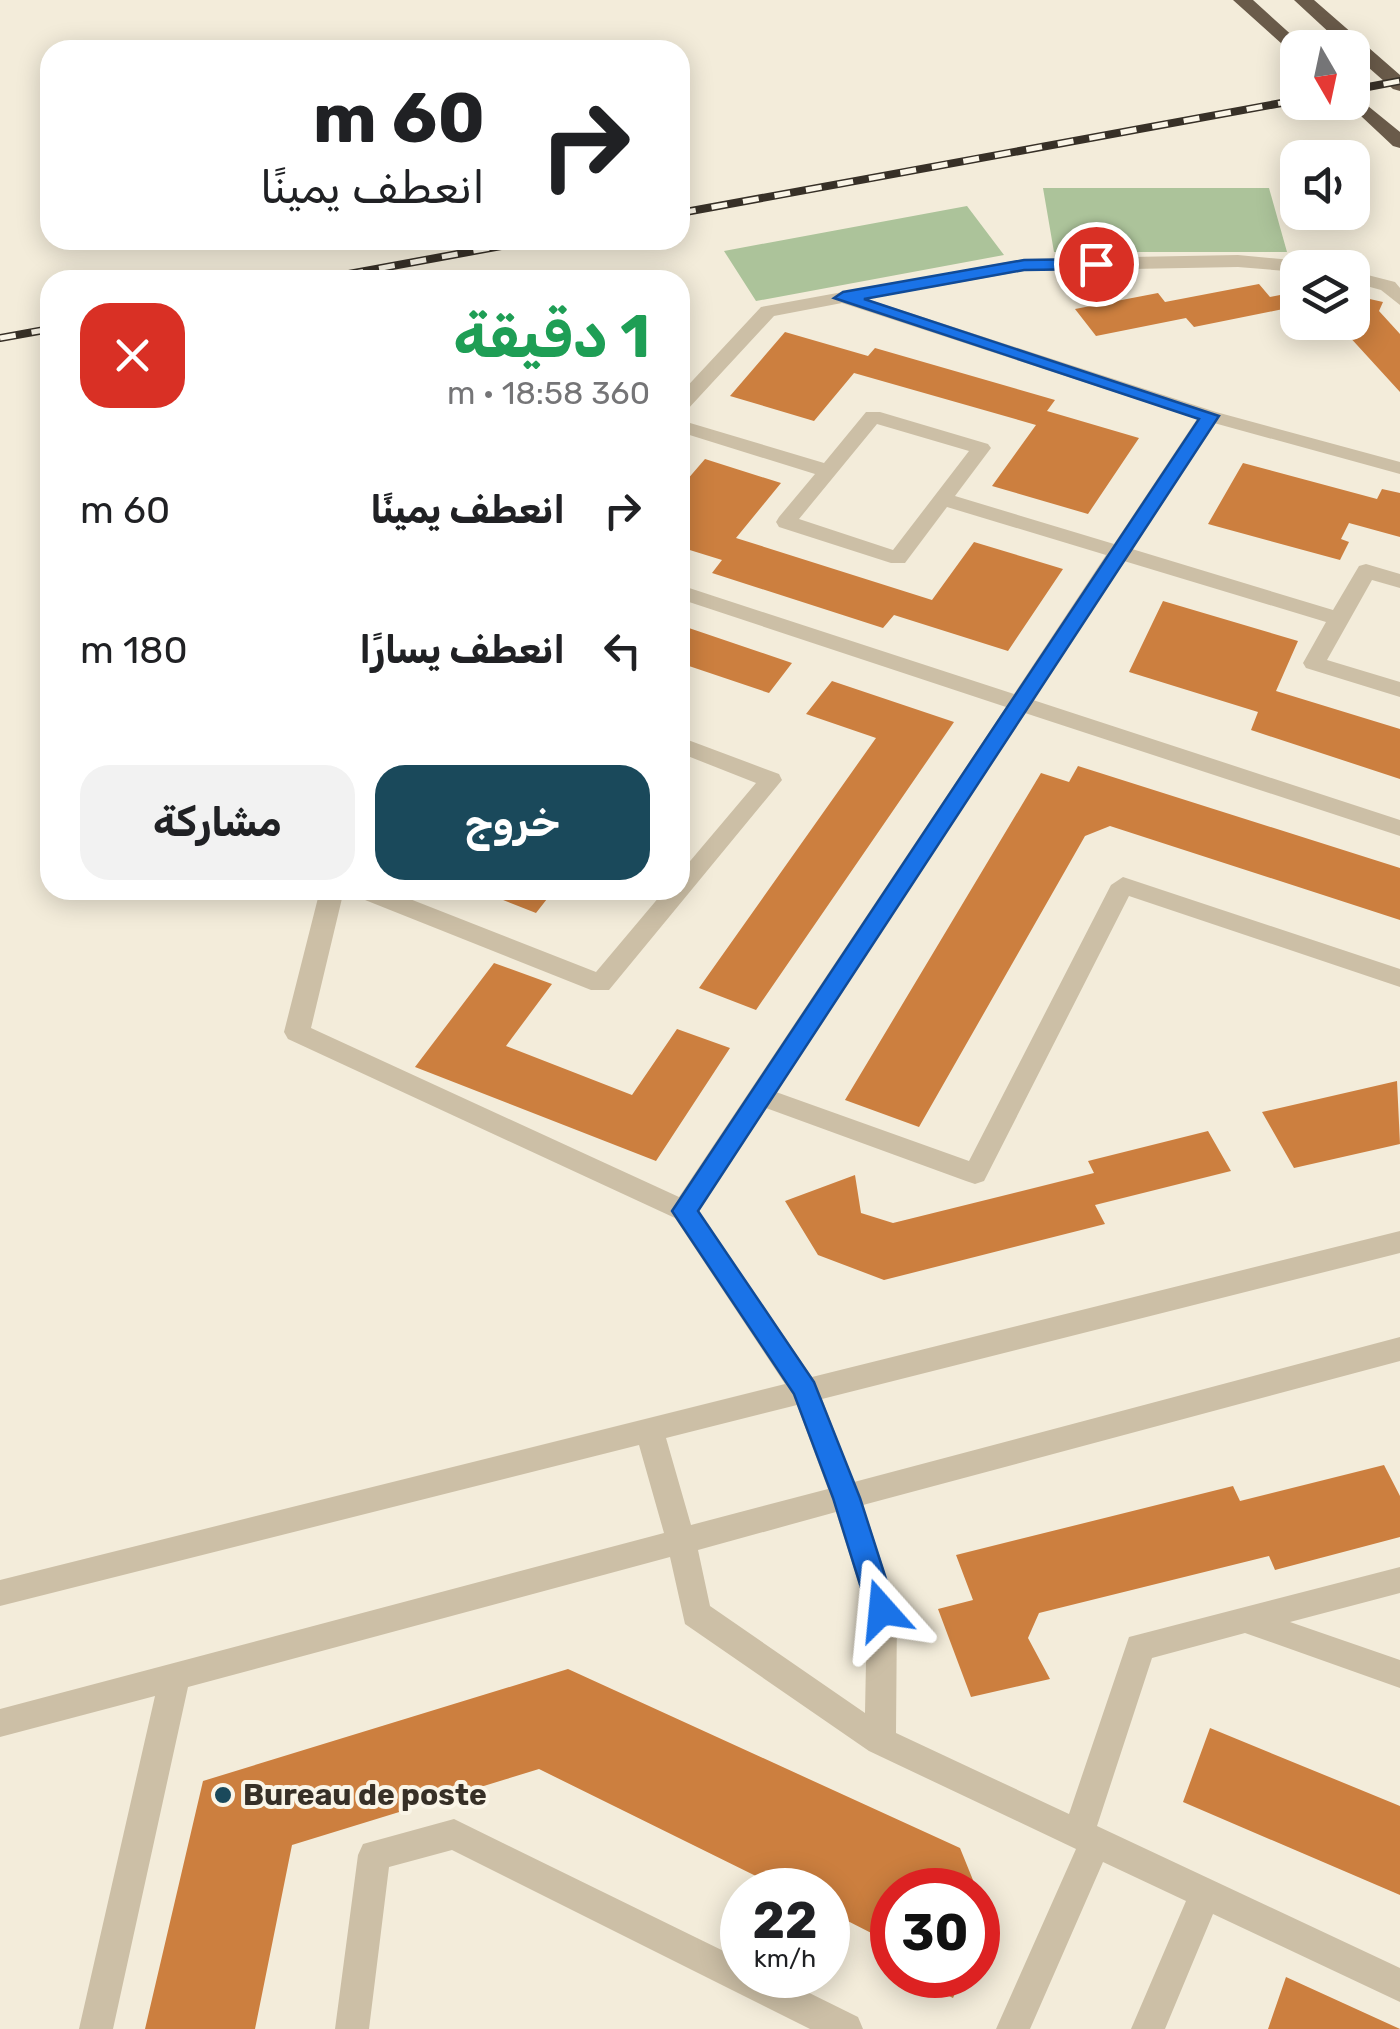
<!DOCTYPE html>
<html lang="ar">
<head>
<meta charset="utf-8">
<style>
	body { margin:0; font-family:Rubik,Cairo,sans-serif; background:#f2f2f2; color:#202124; direction:rtl; height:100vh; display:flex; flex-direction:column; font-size:38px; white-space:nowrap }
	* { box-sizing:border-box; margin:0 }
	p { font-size:32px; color:#757577 }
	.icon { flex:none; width:55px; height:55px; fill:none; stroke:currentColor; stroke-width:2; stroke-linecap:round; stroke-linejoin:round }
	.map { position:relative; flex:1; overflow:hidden; direction:ltr }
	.sheet { position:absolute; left:40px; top:270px; width:650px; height:630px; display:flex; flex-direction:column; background:#fff; border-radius:30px; box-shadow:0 5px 25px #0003; direction:rtl }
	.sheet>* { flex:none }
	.top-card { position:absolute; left:40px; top:40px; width:650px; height:210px; border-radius:30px; box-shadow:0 5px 25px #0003; direction:rtl; background:#fff; color:#202124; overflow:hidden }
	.needle { width:65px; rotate:171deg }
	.fabs { position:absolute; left:1280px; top:30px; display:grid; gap:20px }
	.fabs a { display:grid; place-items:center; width:90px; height:90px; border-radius:20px; background:#fff; box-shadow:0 5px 25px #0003; font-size:50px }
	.speed { position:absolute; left:720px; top:1868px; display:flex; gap:20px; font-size:50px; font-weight:700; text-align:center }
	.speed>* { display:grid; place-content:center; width:130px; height:130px; border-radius:50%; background:#fff; box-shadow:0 5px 25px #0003; line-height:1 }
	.speed small { font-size:25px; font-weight:400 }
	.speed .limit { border:15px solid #d22; background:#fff; color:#111 }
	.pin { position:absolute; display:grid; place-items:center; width:85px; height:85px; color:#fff; margin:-42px; border:5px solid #fff; border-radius:50%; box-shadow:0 2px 10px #0007 }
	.me { position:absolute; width:110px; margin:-55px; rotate:342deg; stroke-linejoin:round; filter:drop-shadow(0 0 8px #0008) }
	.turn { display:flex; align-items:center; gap:35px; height:210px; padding:0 40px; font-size:45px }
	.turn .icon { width:130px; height:130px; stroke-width:2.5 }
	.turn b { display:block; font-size:70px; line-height:85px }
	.round { display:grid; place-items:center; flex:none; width:105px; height:105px; border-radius:30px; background:#f2f2f2 }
	.summary { display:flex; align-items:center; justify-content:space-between; height:170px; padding:0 40px }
	h1 { font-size:60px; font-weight:700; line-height:75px; color:#1e9e55 }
	.button { display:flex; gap:20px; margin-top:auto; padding:20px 40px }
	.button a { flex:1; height:115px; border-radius:30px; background:#1a495b; color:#fff; font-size:40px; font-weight:700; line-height:115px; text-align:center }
	.button a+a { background:#f2f2f2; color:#202124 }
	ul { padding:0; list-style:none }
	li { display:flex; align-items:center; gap:30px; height:140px; padding:0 40px }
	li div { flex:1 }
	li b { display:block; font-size:38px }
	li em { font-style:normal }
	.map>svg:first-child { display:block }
	.green { fill:#acc39a }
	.building { fill:#cc7f3f }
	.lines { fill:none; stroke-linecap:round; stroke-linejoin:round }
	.minor { fill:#ccbfa6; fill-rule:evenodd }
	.trunk { fill:#6a5b4a; fill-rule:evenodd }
	.rail-casing { stroke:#373027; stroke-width:8 }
	.rail { stroke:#faf5e7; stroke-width:5; stroke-dasharray:16; stroke-linecap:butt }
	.route { fill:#1a73e8; stroke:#114b97; stroke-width:2.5 }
	.poi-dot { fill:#1a495b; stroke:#faf5e7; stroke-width:4 }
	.labels { text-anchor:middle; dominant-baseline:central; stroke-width:8; stroke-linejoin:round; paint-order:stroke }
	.near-poi-label { font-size:30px; font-weight:bold; fill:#373027; stroke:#faf5e7; text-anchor:start }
</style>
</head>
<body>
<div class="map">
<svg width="1400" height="2029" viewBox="0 0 1400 2029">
	<rect width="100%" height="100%" fill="#f3ecda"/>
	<path class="green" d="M 1043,188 L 1269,188 L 1287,252 L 1054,252 Z
		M 967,206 L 1004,255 L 756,301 L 724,251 Z"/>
	<path class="building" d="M 1298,277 L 1298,319 L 1288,308 L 1194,327 L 1186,318 L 1096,336 L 1075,309 L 1158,293 L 1165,302 L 1259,284 L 1270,297 L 1290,293 Z
		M 1352,295 L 1383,302 L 1379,311 L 1400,334 L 1400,392 L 1336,322 L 1352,322 Z
		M 785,332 L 868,356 L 875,348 L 1055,400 L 1047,411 L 1139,438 L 1088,514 L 992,486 L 1036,425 L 854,373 L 814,421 L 730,396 Z
		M 705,459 L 781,483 L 736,538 L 932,600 L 974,542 L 1063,569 L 1008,651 L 894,615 L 883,628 L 712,573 L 722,560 L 680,547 L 680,488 Z
		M 1243,463 L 1377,499 L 1382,489 L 1400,493 L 1400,537 L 1349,523 L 1341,539 L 1349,542 L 1340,560 L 1208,524 Z
		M 1163,601 L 1298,641 L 1276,691 L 1400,729 L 1400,779 L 1251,730 L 1258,712 L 1129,672 Z
		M 680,625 L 792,663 L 769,693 L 680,663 Z
		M 832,681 L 954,722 L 756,1010 L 699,988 L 876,738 L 806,714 Z
		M 1078,766 L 1400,868 L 1400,920 L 1110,826 L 1085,836 L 919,1127 L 845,1100 L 1041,773 L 1069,782 Z
		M 478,890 L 554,890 L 536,913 Z
		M 494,963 L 552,984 L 506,1046 L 632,1095 L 677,1029 L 730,1048 L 656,1161 L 415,1067 Z
		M 1397,1081 L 1400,1144 L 1294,1168 L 1262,1112 Z
		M 1208,1131 L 1231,1171 L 1095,1205 L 1105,1224 L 884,1280 L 818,1255 L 785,1201 L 855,1175 L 861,1213 L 893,1223 L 1094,1173 L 1088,1161 Z
		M 1384,1465 L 1400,1496 L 1400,1537 L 1275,1570 L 1269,1556 L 1039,1613 L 1028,1638 L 1050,1679 L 971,1697 L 938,1609 L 973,1600 L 956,1555 L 1233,1486 L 1240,1501 Z
		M 568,1669 L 960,1848 L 977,1890 L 892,1890 L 892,1968 L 879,1962 L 889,1942 L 828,1911 L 828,1890 L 784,1890 L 539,1769 L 292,1845 L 255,2029 L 145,2029 L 203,1781 Z
		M 1210,1728 L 1400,1806 L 1400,1895 L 1183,1802 Z
		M 978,1891 L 989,1918 L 978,1943 Z
		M 906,1975 L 963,1975 L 953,1998 Z
		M 1286,1977 L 1400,2029 L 1268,2029 Z"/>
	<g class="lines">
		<path class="minor" d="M 1238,255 L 1314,262 L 1323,268 L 1298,268 L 1298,272 L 1238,267 L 1024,271 L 867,299 L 1216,412 L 1400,462 L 1400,474 L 1214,423 L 1132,549 L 1333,610 L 1359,566 L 1366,564 L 1400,574 L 1400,588 L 1372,580 L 1327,660 L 1400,682 L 1400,697 L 1306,668 L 1303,663 L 1326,622 L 1124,561 L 1033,700 L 1400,820 L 1400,836 L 1025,713 L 776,1092 L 969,1161 L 1111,885 L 1123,877 L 1400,969 L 1400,987 L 1129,896 L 984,1181 L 975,1184 L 966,1181 L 766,1108 L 698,1211 L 812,1377 L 1400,1231 L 1400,1253 L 822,1399 L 854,1482 L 1400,1337 L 1400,1361 L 863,1505 L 897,1610 L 896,1733 L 1069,1814 L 1129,1637 L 1400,1567 L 1400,1593 L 1290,1622 L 1400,1660 L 1400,1688 L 1245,1633 L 1152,1658 L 1097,1826 L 1400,1968 L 1400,2002 L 1213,1914 L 1165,2029 L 1131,2029 L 1186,1901 L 1103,1862 L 1030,2029 L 996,2029 L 1076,1849 L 869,1751 L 685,1624 L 670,1557 L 188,1687 L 113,2029 L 79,2029 L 155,1696 L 0,1737 L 0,1709 L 664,1533 L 639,1445 L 0,1606 L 0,1580 L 785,1384 L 675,1218 L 288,1039 L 284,1032 L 320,890 L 344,890 L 311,1028 L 679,1197 L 1006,707 L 680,599 L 680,585 L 1014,694 L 1106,555 L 947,507 L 905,563 L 891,563 L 779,527 L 776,522 L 779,517 L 815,474 L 680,432 L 680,420 L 824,463 L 866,412 L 880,412 L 988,444 L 991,448 L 955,496 L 1114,544 L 1197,419 L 842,303 L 774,316 L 687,410 L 680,412 L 680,394 L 761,307 L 1024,259 ZM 877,424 L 969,451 L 893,550 L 799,519 ZM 797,1405 L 828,1489 L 691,1525 L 666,1438 ZM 836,1512 L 867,1610 L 865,1713 L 710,1606 L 698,1550 Z
			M 1352,271 L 1395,282 L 1400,288 L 1400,305 L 1381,290 L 1352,282 Z
			M 680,737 L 779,774 L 782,780 L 609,990 L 591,990 L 355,896 L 351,890 L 387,890 L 596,972 L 665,890 L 680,890 L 680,873 L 756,783 L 680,753 Z
			M 454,1819 L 742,1960 L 742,1975 L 773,1975 L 858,2017 L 863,2029 L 810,2029 L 452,1850 L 389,1867 L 369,2029 L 335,2029 L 358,1855 L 363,1844 Z"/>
		<path class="trunk" d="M 1233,0 L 1253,0 L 1306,48 L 1298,48 L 1298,54 L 1292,53 Z
			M 1294,0 L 1314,0 L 1400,75 L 1400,91 L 1393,89 L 1352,53 L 1352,48 L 1346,48 Z
			M 1352,93 L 1400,132 L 1400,148 L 1393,146 L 1346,102 L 1352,102 Z"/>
		<g class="rail-casing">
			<path id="rail" d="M 1352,90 L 1400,81
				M 680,213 L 1298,100
				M 316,280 L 534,240
				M 0,338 L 50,329"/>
		</g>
		<use href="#rail" class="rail"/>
	</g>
	<path class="route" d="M 1024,260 L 1096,259 L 1104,264 L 1096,269 L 1024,270 L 864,299 L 1219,416 L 698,1211 L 814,1382 L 860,1498 L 896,1610 L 892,1619 L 882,1622 L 872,1619 L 868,1610 L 833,1498 L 794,1394 L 672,1211 L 1199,419 L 834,298 L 843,292 Z"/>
	<circle class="poi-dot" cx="223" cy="1795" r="10"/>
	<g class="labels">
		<g class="near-poi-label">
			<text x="243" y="1795">Bureau de poste</text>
		</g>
	</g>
</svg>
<div class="fabs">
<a><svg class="needle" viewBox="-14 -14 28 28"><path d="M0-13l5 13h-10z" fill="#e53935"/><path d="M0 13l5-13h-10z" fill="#757577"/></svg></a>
<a><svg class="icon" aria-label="sound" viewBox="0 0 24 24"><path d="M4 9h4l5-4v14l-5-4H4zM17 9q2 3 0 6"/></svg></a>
<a><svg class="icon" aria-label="layers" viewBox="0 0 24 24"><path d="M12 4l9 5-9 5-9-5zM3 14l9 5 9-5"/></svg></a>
</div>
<div class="speed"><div>22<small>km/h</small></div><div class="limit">30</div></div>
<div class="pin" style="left:1096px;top:264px;background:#d93025"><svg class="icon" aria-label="arrive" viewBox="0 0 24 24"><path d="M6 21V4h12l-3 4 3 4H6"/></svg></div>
<svg class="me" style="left:882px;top:1610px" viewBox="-20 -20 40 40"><path d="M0-17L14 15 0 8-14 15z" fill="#1a73e8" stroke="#fff" stroke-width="4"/></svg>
<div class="top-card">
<div class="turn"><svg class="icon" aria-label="right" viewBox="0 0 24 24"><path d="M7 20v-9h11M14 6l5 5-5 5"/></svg><div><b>60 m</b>انعطف يمينًا</div></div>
</div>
<section class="sheet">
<div class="summary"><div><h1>1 دقيقة</h1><p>360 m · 18:58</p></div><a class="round" style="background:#d93025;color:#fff"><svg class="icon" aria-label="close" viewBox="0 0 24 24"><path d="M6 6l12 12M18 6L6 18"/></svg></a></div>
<ul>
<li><svg class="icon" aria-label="right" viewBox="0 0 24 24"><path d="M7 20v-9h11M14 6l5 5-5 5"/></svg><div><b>انعطف يمينًا</b></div><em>60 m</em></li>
<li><svg class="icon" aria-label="left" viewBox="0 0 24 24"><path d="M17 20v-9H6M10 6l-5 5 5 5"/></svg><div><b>انعطف يسارًا</b></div><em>180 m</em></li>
</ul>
<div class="button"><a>خروج</a><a>مشاركة</a></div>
</section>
</div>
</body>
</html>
